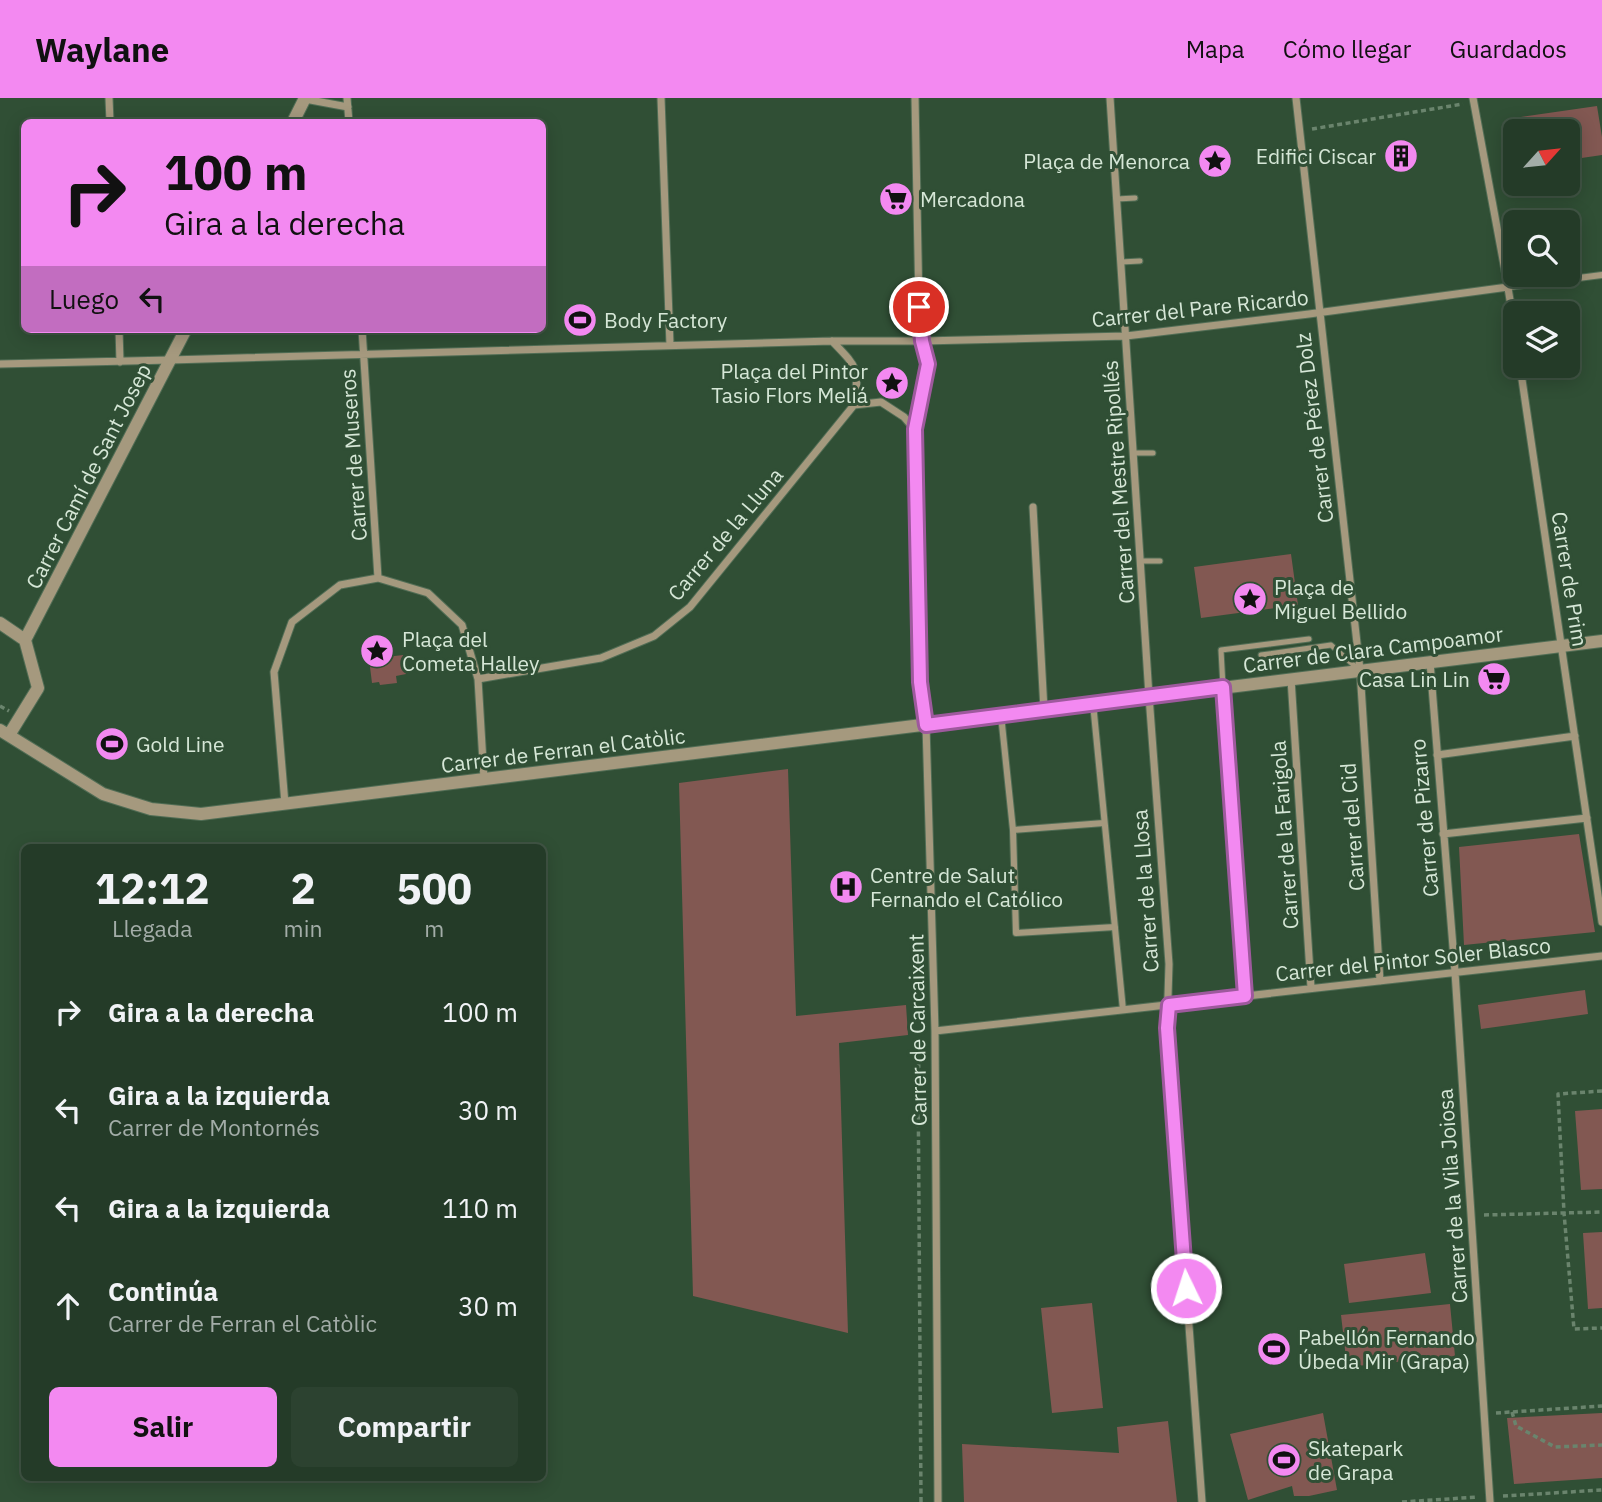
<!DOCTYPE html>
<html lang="es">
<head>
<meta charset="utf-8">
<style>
	body { margin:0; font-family:"IBM Plex Sans",sans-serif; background:#2c4230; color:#f1f3f6; height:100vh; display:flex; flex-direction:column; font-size:26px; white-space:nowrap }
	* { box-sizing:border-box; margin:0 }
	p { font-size:23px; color:#a3ada8 }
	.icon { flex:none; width:38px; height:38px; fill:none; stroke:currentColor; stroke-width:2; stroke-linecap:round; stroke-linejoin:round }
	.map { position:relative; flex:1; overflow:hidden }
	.panel { position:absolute; left:21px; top:746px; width:525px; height:637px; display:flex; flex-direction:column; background:#243b28; border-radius:10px; box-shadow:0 4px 18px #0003,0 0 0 2px #415545 }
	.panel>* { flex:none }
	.hud { position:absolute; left:21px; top:21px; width:525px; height:214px; border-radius:10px; box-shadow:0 4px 18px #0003,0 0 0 2px #415545; background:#f389f1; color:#111; overflow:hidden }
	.needle { width:46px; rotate:63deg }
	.buttons { position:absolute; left:1503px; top:21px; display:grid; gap:14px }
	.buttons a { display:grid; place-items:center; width:77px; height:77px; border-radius:10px; background:#243b28; box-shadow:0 4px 18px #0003,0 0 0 2px #415545; font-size:35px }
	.pin { position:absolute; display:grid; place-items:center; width:60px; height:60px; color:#fff; margin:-30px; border:4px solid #fff; border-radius:50%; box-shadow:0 2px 7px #0007 }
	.me { position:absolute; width:77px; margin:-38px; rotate:356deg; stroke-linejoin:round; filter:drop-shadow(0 0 5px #0008) }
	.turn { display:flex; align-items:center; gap:24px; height:147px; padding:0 28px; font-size:32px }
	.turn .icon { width:91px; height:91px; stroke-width:2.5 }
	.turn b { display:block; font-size:49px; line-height:60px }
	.then { display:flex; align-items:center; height:66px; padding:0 28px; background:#0003; gap:14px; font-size:26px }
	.eta { display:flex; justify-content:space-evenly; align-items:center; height:119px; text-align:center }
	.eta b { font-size:42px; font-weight:700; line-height:49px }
	.action { display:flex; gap:14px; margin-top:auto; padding:14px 28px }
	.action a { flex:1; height:80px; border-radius:10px; background:#f389f1; color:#111; font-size:28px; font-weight:700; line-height:80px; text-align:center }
	.action a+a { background:#2c4230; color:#f1f3f6 }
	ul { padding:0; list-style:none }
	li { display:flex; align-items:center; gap:21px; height:98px; padding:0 28px }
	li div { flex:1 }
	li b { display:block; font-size:26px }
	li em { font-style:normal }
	header { display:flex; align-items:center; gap:42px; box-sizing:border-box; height:98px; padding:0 35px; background:#f389f1; color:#111 }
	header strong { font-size:33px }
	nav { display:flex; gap:38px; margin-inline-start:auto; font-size:24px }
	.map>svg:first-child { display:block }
	.green { fill:#825852 }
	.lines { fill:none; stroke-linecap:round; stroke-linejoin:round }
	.service-casing { stroke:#516d55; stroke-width:7 }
	.pedestrian-casing { stroke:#516d55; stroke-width:8 }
	.minor-casing { stroke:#516d55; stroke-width:9 }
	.tertiary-casing { stroke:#516d55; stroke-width:14 }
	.path { stroke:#6a846d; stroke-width:3.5; stroke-dasharray:5 3.5; stroke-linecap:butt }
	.service { stroke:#a5997e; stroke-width:5 }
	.pedestrian { stroke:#a5997e; stroke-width:6 }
	.minor { stroke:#a5997e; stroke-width:7 }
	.tertiary { stroke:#a5997e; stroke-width:12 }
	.route-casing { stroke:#9e599d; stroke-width:18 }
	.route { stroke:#f389f1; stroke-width:12 }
	.labels { text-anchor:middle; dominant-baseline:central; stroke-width:6; stroke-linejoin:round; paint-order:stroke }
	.poi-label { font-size:21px; fill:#d6e7d7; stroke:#304f35; text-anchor:start }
	.street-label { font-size:21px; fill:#d6e7d7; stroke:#304f35 }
</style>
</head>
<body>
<header>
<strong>Waylane</strong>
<nav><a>Mapa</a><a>Cómo llegar</a><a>Guardados</a></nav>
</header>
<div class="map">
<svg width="1602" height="1404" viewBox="0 0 1602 1404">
	<rect width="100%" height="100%" fill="#304f35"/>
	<path class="green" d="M 1597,8 L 1602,39 L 1602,57 L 1568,62 L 1568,33 L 1516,33 L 1515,70 L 1514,70 L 1507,21 Z
		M 1291,456 L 1298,507 L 1201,520 L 1194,469 Z
		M 403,557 L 406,576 L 396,578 L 397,585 L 380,587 L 379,584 L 372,585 L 369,561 Z
		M 788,671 L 796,918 L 906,907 L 908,937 L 839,945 L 848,1235 L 693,1198 L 679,685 Z
		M 1579,736 L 1595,834 L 1464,847 L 1459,749 Z
		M 1585,892 L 1588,916 L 1481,931 L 1478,907 Z
		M 1602,1011 L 1602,1091 L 1581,1092 L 1575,1013 Z
		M 1602,1134 L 1602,1210 L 1588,1211 L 1583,1135 Z
		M 1425,1155 L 1431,1195 L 1349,1205 L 1344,1166 Z
		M 1092,1205 L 1103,1310 L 1052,1315 L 1041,1210 Z
		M 1450,1206 L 1455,1258 L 1347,1269 L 1341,1217 Z
		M 1323,1315 L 1337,1392 L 1309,1398 L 1294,1398 L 1292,1388 L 1248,1402 L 1230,1336 Z
		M 1602,1315 L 1602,1380 L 1514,1386 L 1507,1320 Z
		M 1168,1323 L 1177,1404 L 964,1404 L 962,1346 L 1119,1355 L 1117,1329 Z"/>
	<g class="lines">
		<g class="service-casing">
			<path id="service" d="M 1117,101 L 1135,100
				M 1121,164 L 1140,163
				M 1133,355 L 1153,355
				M 1140,463 L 1160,463
				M 1261,557 L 1331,547 L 1357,570
				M 1223,589 L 1221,552 L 1309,541"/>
		</g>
		<g class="pedestrian-casing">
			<path id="pedestrian" d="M 1508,189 L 1602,177
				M 1093,605 L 1123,912
				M 1001,617 L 1013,732
				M 1104,725 L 1013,732 L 1016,835 L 1115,829"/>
		</g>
		<g class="minor-casing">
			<path id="minor" d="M 109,0 L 110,24
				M 347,0 L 349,24
				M 661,0 L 670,247
				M 915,0 L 919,209 L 922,243 L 928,266 L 915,332 L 920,584 L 926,627 L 935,933 L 938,1404
				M 1110,0 L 1149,598 L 1169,866 L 1167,930 L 1202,1404
				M 1296,0 L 1360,572 L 1380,883
				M 1473,0 L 1506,178 L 1516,238
				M 305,1 L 348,9
				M 119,231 L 120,264
				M 362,231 L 378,480
				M 832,243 C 857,269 860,270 854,307
				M 0,266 L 170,262 L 832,243 L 922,243 L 1126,238 L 1309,216 L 1508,189
				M 1520,268 L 1602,824
				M 1033,409 L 1044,612
				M 1430,564 L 1455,874 L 1490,1404
				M 478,581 L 601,560 L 654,538 L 690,509 L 854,307 L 881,304 L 904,319 L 915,332
				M 1291,581 L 1311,890
				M 1223,589 L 1245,898
				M 1437,657 L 1575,638
				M 285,706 L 274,574 L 292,524 L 340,487 L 378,480 L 428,495 L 462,527 L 478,581 L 484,681
				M 1443,736 L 1587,720
				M 935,933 L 1602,858"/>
		</g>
		<g class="tertiary-casing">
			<path id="tertiary" d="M 293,24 L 305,0
				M 0,525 L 25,542 L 38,590 L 9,637
				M 25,542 L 186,231
				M 0,632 L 103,696 L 151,711 L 201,716 L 1602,543"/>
		</g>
		<path class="path" d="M 1312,31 L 1463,6
			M 0,608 L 9,613
			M 1602,993 L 1558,996 L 1564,1115 L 1574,1231 L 1602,1230
			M 1484,1117 L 1602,1114
			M 1512,1314 L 1516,1328 L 1555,1349 L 1602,1347
			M 1496,1315 L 1602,1308
			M 1503,1398 L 1602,1392
			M 921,1404 L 918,968 L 923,968
			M 1402,1404 L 1478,1399"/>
		<use href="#service" class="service"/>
		<use href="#pedestrian" class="pedestrian"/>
		<use href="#minor" class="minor"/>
		<use href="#tertiary" class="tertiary"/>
	</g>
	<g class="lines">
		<g class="route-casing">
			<path id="route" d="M 919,209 L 922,243 L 928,266 L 915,331 L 920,584 L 926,627 L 1223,589 L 1245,898 L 1169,907 L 1167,930 L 1186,1190"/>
		</g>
		<use href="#route" class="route"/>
	</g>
	<defs>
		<g id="building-disc" transform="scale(1.75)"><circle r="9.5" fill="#f389f1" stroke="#304f35"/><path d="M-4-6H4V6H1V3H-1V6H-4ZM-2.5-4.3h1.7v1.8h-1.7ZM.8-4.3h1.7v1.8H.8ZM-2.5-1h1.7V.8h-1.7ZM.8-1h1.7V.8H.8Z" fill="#111"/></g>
		<g id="sight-disc" transform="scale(1.75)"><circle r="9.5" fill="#f389f1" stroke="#304f35"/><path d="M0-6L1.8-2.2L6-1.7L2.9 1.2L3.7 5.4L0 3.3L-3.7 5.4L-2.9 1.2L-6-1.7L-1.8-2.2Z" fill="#111"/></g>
		<g id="supermarket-disc" transform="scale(1.75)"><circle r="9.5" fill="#f389f1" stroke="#304f35"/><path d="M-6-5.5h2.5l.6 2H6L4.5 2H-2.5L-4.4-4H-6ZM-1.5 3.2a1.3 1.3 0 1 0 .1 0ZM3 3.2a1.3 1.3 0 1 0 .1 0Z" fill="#111"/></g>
		<g id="stadium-disc" transform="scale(1.75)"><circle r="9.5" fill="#f389f1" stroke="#304f35"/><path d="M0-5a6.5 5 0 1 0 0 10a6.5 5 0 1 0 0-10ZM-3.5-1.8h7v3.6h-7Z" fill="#111"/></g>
		<g id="hospital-disc" transform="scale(1.75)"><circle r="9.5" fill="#f389f1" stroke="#304f35"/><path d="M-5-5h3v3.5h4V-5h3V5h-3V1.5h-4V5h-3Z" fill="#111"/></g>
	</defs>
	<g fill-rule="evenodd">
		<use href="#building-disc" x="1401" y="58"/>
		<use href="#sight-disc" x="1215" y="63"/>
		<use href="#supermarket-disc" x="896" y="101"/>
		<use href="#stadium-disc" x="580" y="222"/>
		<use href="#sight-disc" x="892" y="285"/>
		<use href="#sight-disc" x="1250" y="501"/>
		<use href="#sight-disc" x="377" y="553"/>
		<use href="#supermarket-disc" x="1494" y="581"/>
		<use href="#stadium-disc" x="112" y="646"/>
		<use href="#hospital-disc" x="846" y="789"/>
		<use href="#stadium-disc" x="1274" y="1251"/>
		<use href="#stadium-disc" x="1284" y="1362"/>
	</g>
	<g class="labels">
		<g class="poi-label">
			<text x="1376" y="58" text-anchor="end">Edifici Ciscar</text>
			<text x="1190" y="63" text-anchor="end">Plaça de Menorca</text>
			<text x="920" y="101">Mercadona</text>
			<text x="604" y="222">Body Factory</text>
			<text x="868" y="273" text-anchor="end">Plaça del Pintor<tspan x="868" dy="24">Tasio Flors Meliá</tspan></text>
			<text x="1274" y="489">Plaça de<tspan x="1274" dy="24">Miguel Bellido</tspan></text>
			<text x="402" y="541">Plaça del<tspan x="402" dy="24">Cometa Halley</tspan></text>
			<text x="1470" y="581" text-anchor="end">Casa Lin Lin</text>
			<text x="136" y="646">Gold Line</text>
			<text x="870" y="777">Centre de Salut<tspan x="870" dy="24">Fernando el Católico</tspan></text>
			<text x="1298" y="1239">Pabellón Fernando<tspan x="1298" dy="24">Úbeda Mir (Grapa)</tspan></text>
			<text x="1308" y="1350">Skatepark<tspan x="1308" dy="24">de Grapa</tspan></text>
		</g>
		<g class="street-label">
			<text transform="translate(1200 210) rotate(-6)">Carrer del Pare Ricardo</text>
			<text transform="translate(1314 330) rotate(-97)">Carrer de Pérez Dolz</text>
			<text transform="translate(353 357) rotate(-94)">Carrer de Museros</text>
			<text transform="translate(88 378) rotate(-63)">Carrer Camí de Sant Josep</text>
			<text transform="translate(1118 384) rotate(-94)">Carrer del Mestre Ripollés</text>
			<text transform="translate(725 436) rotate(-50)">Carrer de la Lluna</text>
			<text transform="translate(1570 481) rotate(81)">Carrer de Prim</text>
			<text transform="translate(1373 551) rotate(-7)">Carrer de Clara Campoamor</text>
			<text transform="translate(563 652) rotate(-7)">Carrer de Ferran el Catòlic</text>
			<text transform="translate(1424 720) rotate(-95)">Carrer de Pizarro</text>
			<text transform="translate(1352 729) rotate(-94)">Carrer del Cid</text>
			<text transform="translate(1284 737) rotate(-94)">Carrer de la Farigola</text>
			<text transform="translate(1145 793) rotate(-94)">Carrer de la Llosa</text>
			<text transform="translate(1413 861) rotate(-6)">Carrer del Pintor Soler Blasco</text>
			<text transform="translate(917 932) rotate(-91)">Carrer de Carcaixent</text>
			<text transform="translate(1452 1098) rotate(-94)">Carrer de la Vila Joiosa</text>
		</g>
	</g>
</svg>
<div class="buttons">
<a><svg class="needle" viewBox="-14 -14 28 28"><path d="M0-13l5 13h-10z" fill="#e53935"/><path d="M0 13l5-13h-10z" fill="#a3ada8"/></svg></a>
<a><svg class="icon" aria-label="search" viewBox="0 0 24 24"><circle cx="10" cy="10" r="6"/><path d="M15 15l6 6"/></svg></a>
<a><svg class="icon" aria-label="layers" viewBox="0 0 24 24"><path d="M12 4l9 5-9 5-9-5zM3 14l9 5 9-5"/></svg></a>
</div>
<div class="pin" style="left:919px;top:209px;background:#d93025"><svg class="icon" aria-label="arrive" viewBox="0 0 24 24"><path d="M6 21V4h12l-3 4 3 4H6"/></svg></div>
<svg class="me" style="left:1186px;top:1190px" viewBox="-20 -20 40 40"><circle r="17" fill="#f389f1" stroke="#fff" stroke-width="3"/><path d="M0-11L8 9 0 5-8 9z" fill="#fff"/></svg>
<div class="hud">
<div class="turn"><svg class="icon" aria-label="right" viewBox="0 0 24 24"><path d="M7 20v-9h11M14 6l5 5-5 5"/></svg><div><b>100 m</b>Gira a la derecha</div></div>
<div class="then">Luego<svg class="icon" aria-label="left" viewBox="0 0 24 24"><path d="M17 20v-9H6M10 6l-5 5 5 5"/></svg></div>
</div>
<section class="panel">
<div class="eta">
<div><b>12:12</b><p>Llegada</p></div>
<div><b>2</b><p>min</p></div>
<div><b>500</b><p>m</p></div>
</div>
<ul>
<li><svg class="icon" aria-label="right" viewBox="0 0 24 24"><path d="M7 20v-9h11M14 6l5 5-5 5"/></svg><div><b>Gira a la derecha</b></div><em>100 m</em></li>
<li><svg class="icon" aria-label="left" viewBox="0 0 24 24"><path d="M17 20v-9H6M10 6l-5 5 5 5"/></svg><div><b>Gira a la izquierda</b><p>Carrer de Montornés</p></div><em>30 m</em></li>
<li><svg class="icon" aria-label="left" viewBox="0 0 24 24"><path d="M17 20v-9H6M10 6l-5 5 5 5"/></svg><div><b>Gira a la izquierda</b></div><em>110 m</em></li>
<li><svg class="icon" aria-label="ahead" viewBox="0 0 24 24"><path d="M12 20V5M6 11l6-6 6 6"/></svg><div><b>Continúa</b><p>Carrer de Ferran el Catòlic</p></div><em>30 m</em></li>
</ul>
<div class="action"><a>Salir</a><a>Compartir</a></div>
</section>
</div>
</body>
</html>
